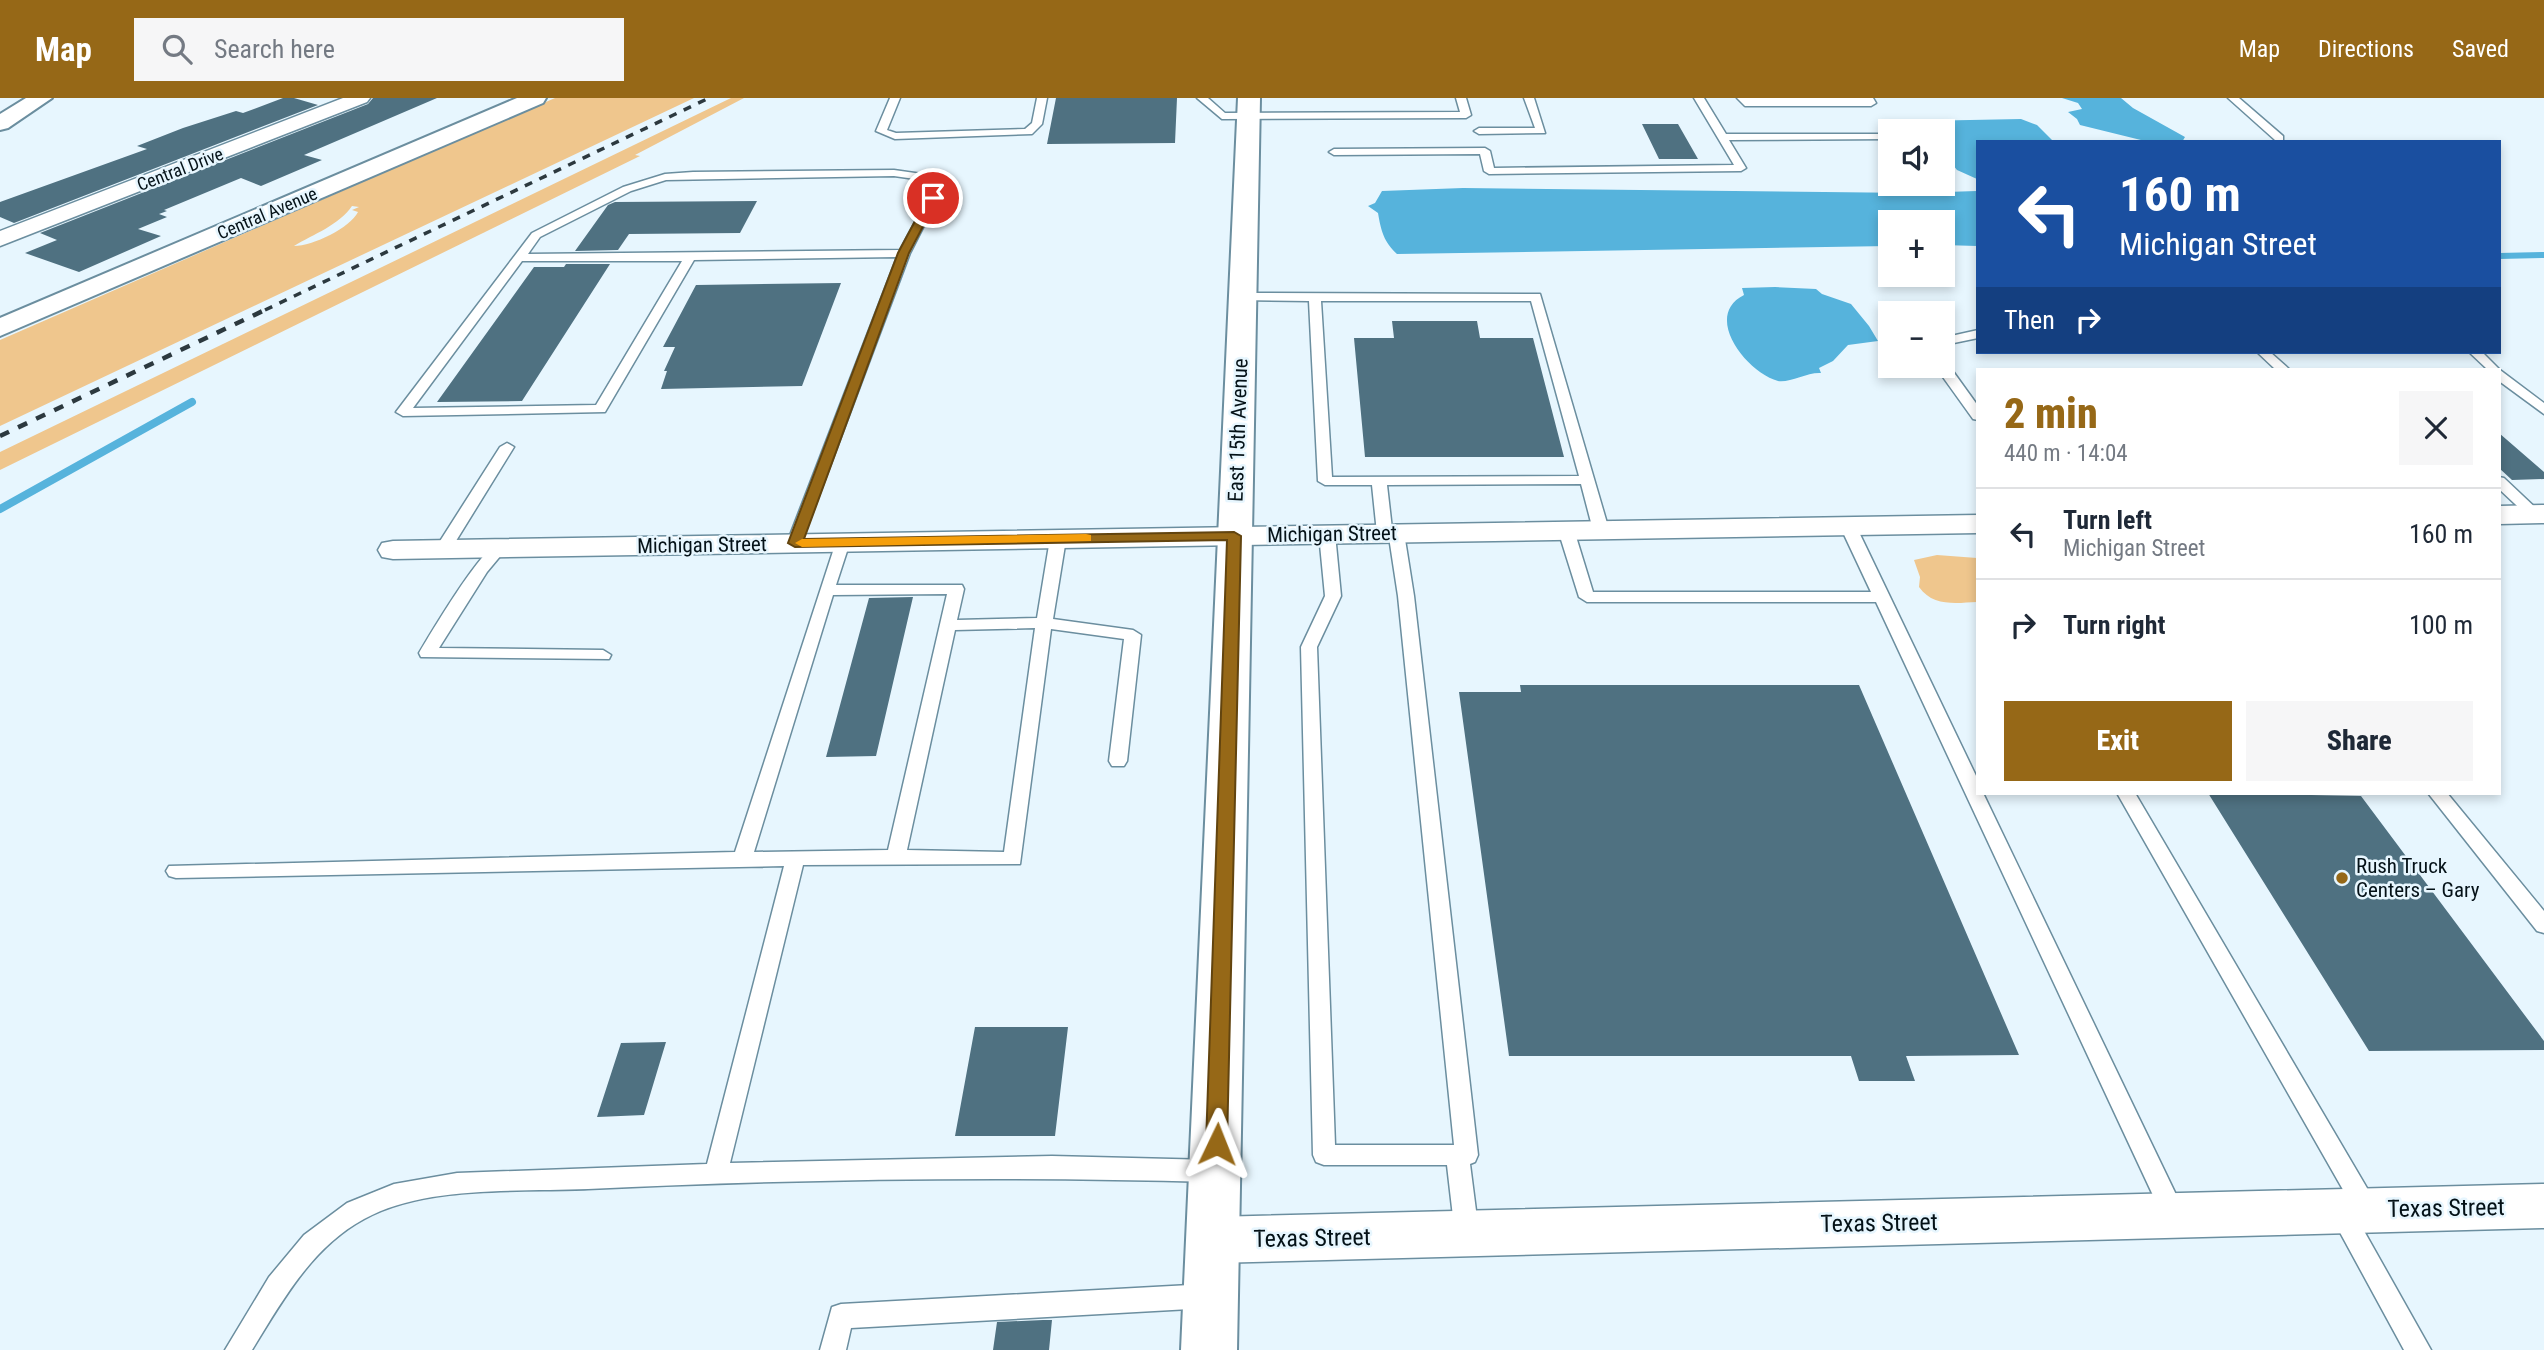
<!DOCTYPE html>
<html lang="en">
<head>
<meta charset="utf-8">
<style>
	body { margin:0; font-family:"Roboto Condensed",sans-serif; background:#f6f6f7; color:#1f2937; height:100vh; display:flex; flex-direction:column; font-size:26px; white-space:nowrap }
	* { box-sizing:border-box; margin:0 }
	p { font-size:23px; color:#747a83 }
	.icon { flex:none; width:38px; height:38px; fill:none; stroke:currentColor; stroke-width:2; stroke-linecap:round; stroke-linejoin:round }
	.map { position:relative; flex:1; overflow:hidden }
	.side { position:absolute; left:1976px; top:270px; width:525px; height:427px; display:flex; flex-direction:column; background:#fff; border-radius:0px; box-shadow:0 4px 10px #0003 }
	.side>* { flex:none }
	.guide { position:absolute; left:1976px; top:42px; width:525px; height:214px; border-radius:0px; box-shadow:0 4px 10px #0003; background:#1a4fa0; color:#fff; overflow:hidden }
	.controls { position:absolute; left:1878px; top:21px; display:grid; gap:14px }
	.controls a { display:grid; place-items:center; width:77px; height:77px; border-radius:0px; background:#fff; box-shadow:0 4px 10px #0003; font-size:35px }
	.pin { position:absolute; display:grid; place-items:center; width:60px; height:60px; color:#fff; margin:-30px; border:4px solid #fff; border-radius:50%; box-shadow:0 2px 7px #0007 }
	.me { position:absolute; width:77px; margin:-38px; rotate:2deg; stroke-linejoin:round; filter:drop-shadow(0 0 5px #0008) }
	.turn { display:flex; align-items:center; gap:24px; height:147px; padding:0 28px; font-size:32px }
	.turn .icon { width:91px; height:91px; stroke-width:2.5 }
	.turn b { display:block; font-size:49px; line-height:60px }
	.then { display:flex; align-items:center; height:66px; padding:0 28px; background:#0003; gap:14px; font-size:26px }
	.round { display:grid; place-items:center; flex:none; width:74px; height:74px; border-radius:0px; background:#f6f6f7 }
	.summary { display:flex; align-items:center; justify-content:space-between; height:119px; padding:0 28px }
	h1 { font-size:42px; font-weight:800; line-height:52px; color:#966817 }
	.action { display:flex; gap:14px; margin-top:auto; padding:14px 28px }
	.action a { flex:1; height:80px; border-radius:0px; background:#966817; color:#fff; font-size:28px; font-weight:800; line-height:80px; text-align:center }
	.action a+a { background:#f6f6f7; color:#1f2937 }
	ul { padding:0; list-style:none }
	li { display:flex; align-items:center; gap:21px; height:91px; padding:0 28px; border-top:2px solid #e0e1e3 }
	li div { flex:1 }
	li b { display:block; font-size:26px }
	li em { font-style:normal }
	header { display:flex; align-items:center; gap:42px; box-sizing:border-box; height:98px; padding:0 35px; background:#966817; color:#fff }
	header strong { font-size:33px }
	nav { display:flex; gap:38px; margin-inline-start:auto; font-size:24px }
	.search { width:490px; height:63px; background:#f6f6f7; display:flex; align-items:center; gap:18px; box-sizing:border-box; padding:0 24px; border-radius:0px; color:#747a83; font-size:26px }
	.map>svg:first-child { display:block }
	.green { fill:#efc68d; fill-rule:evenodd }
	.water { fill:#56b3dc }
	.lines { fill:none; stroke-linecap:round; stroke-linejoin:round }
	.stream-far1 { stroke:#56b3dc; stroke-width:6 }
	.stream { stroke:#56b3dc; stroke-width:8 }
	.building { fill:#4f7181 }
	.service-casing { stroke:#6b8e9f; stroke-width:3 }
	.minor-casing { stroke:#6b8e9f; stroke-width:3 }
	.tertiary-casing { stroke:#6b8e9f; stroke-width:4 }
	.secondary-casing { stroke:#6b8e9f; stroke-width:4 }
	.service { fill:#fff; fill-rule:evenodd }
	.minor { fill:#fff; fill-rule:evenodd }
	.tertiary { fill:#fff; fill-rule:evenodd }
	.secondary { fill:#fff; fill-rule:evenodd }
	.rail-far1 { stroke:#2c393f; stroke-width:3.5; stroke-dasharray:8 8; stroke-linecap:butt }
	.rail { stroke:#2c393f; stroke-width:4.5; stroke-dasharray:10 10; stroke-linecap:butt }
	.route { fill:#966817; stroke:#62440f; stroke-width:2 }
	.slow { fill:#f59e0b }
	.poi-dot { fill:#966817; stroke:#e7f6fe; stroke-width:2.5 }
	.labels { text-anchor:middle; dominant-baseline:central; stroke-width:5; stroke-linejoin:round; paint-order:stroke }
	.far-street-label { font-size:18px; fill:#041117; stroke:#e7f6fe }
	.street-label { font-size:21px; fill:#041117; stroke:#e7f6fe }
	.poi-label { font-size:21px; fill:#041117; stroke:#e7f6fe; text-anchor:start }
	.near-street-label { font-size:24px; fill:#041117; stroke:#e7f6fe }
</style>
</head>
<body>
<header>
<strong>Map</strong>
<div class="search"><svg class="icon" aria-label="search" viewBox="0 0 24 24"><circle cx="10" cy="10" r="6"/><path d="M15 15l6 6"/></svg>Search here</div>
<nav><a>Map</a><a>Directions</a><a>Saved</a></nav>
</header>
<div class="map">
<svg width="2544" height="1252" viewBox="0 0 2544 1252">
	<rect width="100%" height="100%" fill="#e7f6fe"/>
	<path class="green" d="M 555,0 L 694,0 L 0,328 L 0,242 ZM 352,108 L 359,109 L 352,112 L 358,114 C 350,130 313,148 294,148 C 314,136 339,127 352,108 Z
		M 731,0 L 744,0 L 635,57 L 640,58 L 0,372 L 0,354 Z
		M 1937,457 L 1977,460 L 1977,504 C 1956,505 1933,509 1919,489 L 1920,479 L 1914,462 Z"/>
	<path class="water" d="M 2062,0 L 2121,0 L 2133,10 L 2185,39 L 2182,44 L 2149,44 L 2080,27 L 2077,21 L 2068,14 L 2082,11 L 2078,5 Z
		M 2021,21 L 2037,27 L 2054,44 L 1978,44 L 1977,81 L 1957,72 L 1943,55 L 1942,33 L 1924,33 L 1917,26 L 1919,23 Z
		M 1463,90 L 1915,95 L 1977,93 L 1977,148 L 1943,147 L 1942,124 L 1890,124 L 1890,148 L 1397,156 C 1384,144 1381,133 1378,115 L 1368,108 L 1375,105 L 1382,93 Z
		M 1775,189 L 1816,191 L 1822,196 L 1851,206 L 1869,228 L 1878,243 L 1848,247 L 1833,263 L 1819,270 L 1821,275 C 1807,274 1790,285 1778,283 C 1747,275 1702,218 1744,197 L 1742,190 Z"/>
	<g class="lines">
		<path class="stream-far1" d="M 2499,158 L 2544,157"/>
		<path class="stream" d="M 0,411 L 192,304"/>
	</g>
	<path class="building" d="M 283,0 L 294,0 L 318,7 L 14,125 L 0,119 L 0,104 L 147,51 L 137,48 L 183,30 L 236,13 L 243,15 Z
		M 373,0 L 437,0 L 304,57 L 322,62 L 261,88 L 241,80 L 164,112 L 167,113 L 159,116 L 167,119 L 138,131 L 161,138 L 79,174 L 25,155 L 57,142 L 40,135 L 368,6 Z
		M 1056,0 L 1177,0 L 1175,45 L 1047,46 Z
		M 1642,26 L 1678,26 L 1698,61 L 1659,61 Z
		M 757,103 L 740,135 L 629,136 L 618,152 L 575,153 L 608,107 L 615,104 Z
		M 566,166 L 610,166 L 522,303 L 437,304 L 534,169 L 564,169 Z
		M 841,185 L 802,288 L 661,291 L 667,273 L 664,273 L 675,249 L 663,249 L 696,187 Z
		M 1392,223 L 1477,223 L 1480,240 L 1533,240 L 1564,359 L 1365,359 L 1354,240 L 1394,240 Z
		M 2499,335 L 2544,374 L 2544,381 L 2512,382 L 2499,370 Z
		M 913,499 L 876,658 L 826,659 L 869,500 Z
		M 1520,587 L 1859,587 L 2019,957 L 1906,958 L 1915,983 L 1859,983 L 1851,958 L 1509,958 L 1459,594 L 1521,594 Z
		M 2208,695 L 2361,698 L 2544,943 L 2544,952 L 2369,953 Z
		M 975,929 L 1068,929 L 1055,1038 L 955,1038 Z
		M 666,944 L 644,1017 L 597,1019 L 621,945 Z
		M 1043,1222 L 1052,1222 L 1049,1252 L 993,1252 L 997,1224 Z"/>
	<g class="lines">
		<g class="service-casing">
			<path id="service" d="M 890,0 L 900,0 L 887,32 L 896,35 L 1025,31 L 1032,25 L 1037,0 L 1047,0 L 1042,26 L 1032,36 L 895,41 L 876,33 Z
				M 1197,0 L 1208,0 L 1225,15 L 1460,14 L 1456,0 L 1466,0 L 1471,17 L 1466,20 L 1222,21 Z
				M 1524,0 L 1534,0 L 1545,35 L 1479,36 L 1474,33 L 1479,30 L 1535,30 Z
				M 1694,0 L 1704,0 L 1726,36 L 1886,36 L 1890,37 L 1890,41 L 1729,42 L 1746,70 L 1741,73 L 1489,76 L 1484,73 L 1480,56 L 1334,57 L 1329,54 L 1334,51 L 1485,50 L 1490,53 L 1494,70 L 1734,67 Z
				M 1737,0 L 1873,0 L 1876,5 L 1871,8 L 1745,8 Z
				M 2228,0 L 2239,0 L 2283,38 L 2283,42 L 2275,42 Z
				M 894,72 L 922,76 L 936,87 L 938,100 L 910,155 L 800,448 L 795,450 L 787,445 L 897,159 L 694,162 L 605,314 L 403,318 L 396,314 L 532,135 L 623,89 L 665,76 L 693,74 ZM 894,78 L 915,81 L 926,88 L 928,100 L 900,152 L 528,156 L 540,139 L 631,93 L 666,82 ZM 522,163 L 682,163 L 596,307 L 413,310 Z
				M 1242,195 L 1540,196 L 1609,432 L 1601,437 L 1593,432 L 1581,386 L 1387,387 L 1392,431 L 1401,432 L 1404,435 L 1414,498 L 1478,1057 L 1475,1064 L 1470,1066 L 1479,1136 L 1475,1144 L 1467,1147 L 1459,1144 L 1455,1136 L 1447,1067 L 1324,1067 L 1316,1064 L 1313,1057 L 1301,549 L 1325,498 L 1319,436 L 1327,431 L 1335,436 L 1341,498 L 1317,549 L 1335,1047 L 1454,1047 L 1398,498 L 1389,439 L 1380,438 L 1377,435 L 1372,387 L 1325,387 L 1318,383 L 1309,203 L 1238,202 L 1238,196 ZM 1321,203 L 1531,203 L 1579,378 L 1332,379 Z
				M 1978,232 L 1978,240 L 1949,246 L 1942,253 L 1942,240 Z
				M 2257,254 L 2270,254 L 2289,271 L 2275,271 Z
				M 2469,254 L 2482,254 L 2500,272 L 2544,305 L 2544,316 L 2499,283 L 2499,271 L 2487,271 Z
				M 1942,264 L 1947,265 L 1978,308 L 1978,322 L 1973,321 L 1935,268 L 1942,268 Z
				M 507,345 L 514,349 L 451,451 L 448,454 L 438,454 L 435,451 L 500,349 Z
				M 2499,379 L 2504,380 L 2540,414 L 2542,417 L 2540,420 L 2530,420 L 2499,391 Z
				M 1848,423 L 1856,428 L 1978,682 L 1978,695 L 1983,695 L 2181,1107 L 2185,1115 L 2181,1123 L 2173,1126 L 2165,1123 L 1876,504 L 1587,504 L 1579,499 L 1558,432 L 1566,427 L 1574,432 L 1593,494 L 1871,494 L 1840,428 Z
				M 1058,436 L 1066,441 L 1053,521 L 1133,532 L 1141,537 L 1127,663 L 1124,668 L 1112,668 L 1109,663 L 1124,541 L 1051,531 L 1020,766 L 803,767 L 730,1065 L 1052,1058 L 1212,1062 L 1220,1066 L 1224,1073 L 1220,1080 L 1212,1084 C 1004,1078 795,1081 588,1091 C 519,1094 425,1087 364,1121 C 312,1149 282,1203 252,1252 L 225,1252 L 269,1179 L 304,1137 L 347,1105 L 394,1086 L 457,1075 L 707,1066 L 784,768 L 176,780 L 169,778 L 166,773 L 169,768 L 735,754 L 837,441 L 847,441 L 850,444 L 836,487 L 962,487 L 964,491 L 957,522 L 1037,520 L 1050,441 ZM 947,496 L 888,752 L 754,754 L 833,497 ZM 1035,530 L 1004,754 L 907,752 L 955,532 Z
				M 499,445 L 507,450 L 487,474 L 439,550 L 603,552 L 611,557 L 609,561 L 421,559 L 419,555 C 431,535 481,450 499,445 Z
				M 2117,695 L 2135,695 L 2374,1102 L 2378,1110 L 2374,1118 L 2366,1121 L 2358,1118 Z
				M 2428,695 L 2447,695 L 2544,813 L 2544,835 L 2537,833 Z
				M 2342,1105 L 2350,1108 L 2431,1252 L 2404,1252 L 2330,1116 L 2334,1108 Z
				M 1208,1186 L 1217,1189 L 1220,1198 L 1217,1207 L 1208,1210 L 851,1230 L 846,1252 L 820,1252 L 832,1209 L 841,1206 Z"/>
		</g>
		<g class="minor-casing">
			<path id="minor" d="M 343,0 L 370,0 L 367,4 L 0,148 L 0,133 Z
				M 2544,407 L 2544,425 L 2499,426 L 2499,408 Z
				M 1978,417 L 1978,435 L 393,461 L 382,459 L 378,452 L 382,445 L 393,443 Z
				M 2544,1086 L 2544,1130 L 1214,1165 L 1197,1158 L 1190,1142 L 1197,1126 L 1214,1119 Z"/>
		</g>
		<g class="tertiary-casing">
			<path id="tertiary" d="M 26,0 L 52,0 L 8,30 L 0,32 L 0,16 Z
				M 1238,0 L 1260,0 L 1237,1252 L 1181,1252 Z"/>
		</g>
		<g class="secondary-casing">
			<path id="secondary" d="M 517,0 L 546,0 L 543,5 L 0,238 L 0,220 Z"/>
		</g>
		<use href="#service" class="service"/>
		<use href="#minor" class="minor"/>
		<use href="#tertiary" class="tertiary"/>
		<use href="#secondary" class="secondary"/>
		<path class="rail-far1" d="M 265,212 L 709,0"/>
		<path class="rail" d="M 0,338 L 269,210"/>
	</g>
	<path class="route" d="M 929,97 L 938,100 L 909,155 L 804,441 L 1234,434 L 1241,438 L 1227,1046 L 1224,1052 L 1217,1055 L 1209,1052 L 1206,1046 L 1227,442 L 795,449 L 788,445 L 898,155 Z"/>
	<path class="slow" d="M 1086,436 L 1091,437 L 1091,443 L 802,449 L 795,445 L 802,441 Z"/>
	<circle class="poi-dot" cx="2342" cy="780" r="7"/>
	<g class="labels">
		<g class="far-street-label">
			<text transform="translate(180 71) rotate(-21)">Central Drive</text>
			<text transform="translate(267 115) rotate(-23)">Central Avenue</text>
		</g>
		<g class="street-label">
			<text transform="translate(1238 332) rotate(-88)">East 15th Avenue</text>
			<text transform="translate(1332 436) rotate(-1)">Michigan Street</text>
			<text transform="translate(702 447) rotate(-1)">Michigan Street</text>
		</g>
		<g class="poi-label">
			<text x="2356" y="768">Rush Truck<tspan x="2356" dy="24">Centers – Gary</tspan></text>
		</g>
		<g class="near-street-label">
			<text transform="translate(2446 1110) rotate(-1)">Texas Street</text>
			<text transform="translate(1879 1125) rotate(-1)">Texas Street</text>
			<text transform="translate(1312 1140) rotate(-1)">Texas Street</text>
		</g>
	</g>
</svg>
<div class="controls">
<a><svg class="icon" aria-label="sound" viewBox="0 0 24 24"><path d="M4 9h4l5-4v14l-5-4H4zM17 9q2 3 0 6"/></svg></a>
<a>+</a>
<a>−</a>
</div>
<div class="pin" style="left:933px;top:100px;background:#d93025"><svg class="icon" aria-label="arrive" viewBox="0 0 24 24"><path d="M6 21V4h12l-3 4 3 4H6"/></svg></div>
<svg class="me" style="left:1217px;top:1046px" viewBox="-20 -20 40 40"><path d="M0-17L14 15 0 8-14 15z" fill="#966817" stroke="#fff" stroke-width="4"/></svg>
<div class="guide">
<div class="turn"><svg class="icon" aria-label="left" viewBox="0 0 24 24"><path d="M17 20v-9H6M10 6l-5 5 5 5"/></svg><div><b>160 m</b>Michigan Street</div></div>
<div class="then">Then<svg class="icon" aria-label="right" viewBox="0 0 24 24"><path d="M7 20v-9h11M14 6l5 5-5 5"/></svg></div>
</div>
<section class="side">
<div class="summary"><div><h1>2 min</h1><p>440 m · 14:04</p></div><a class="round"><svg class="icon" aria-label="close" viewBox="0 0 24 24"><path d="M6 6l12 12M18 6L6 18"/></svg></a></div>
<ul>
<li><svg class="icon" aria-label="left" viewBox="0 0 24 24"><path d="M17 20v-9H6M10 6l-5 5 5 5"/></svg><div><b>Turn left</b><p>Michigan Street</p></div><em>160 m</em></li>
<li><svg class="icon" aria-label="right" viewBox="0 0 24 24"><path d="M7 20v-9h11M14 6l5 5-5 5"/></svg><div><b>Turn right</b></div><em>100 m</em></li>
</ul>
<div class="action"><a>Exit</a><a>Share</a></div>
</section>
</div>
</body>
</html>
